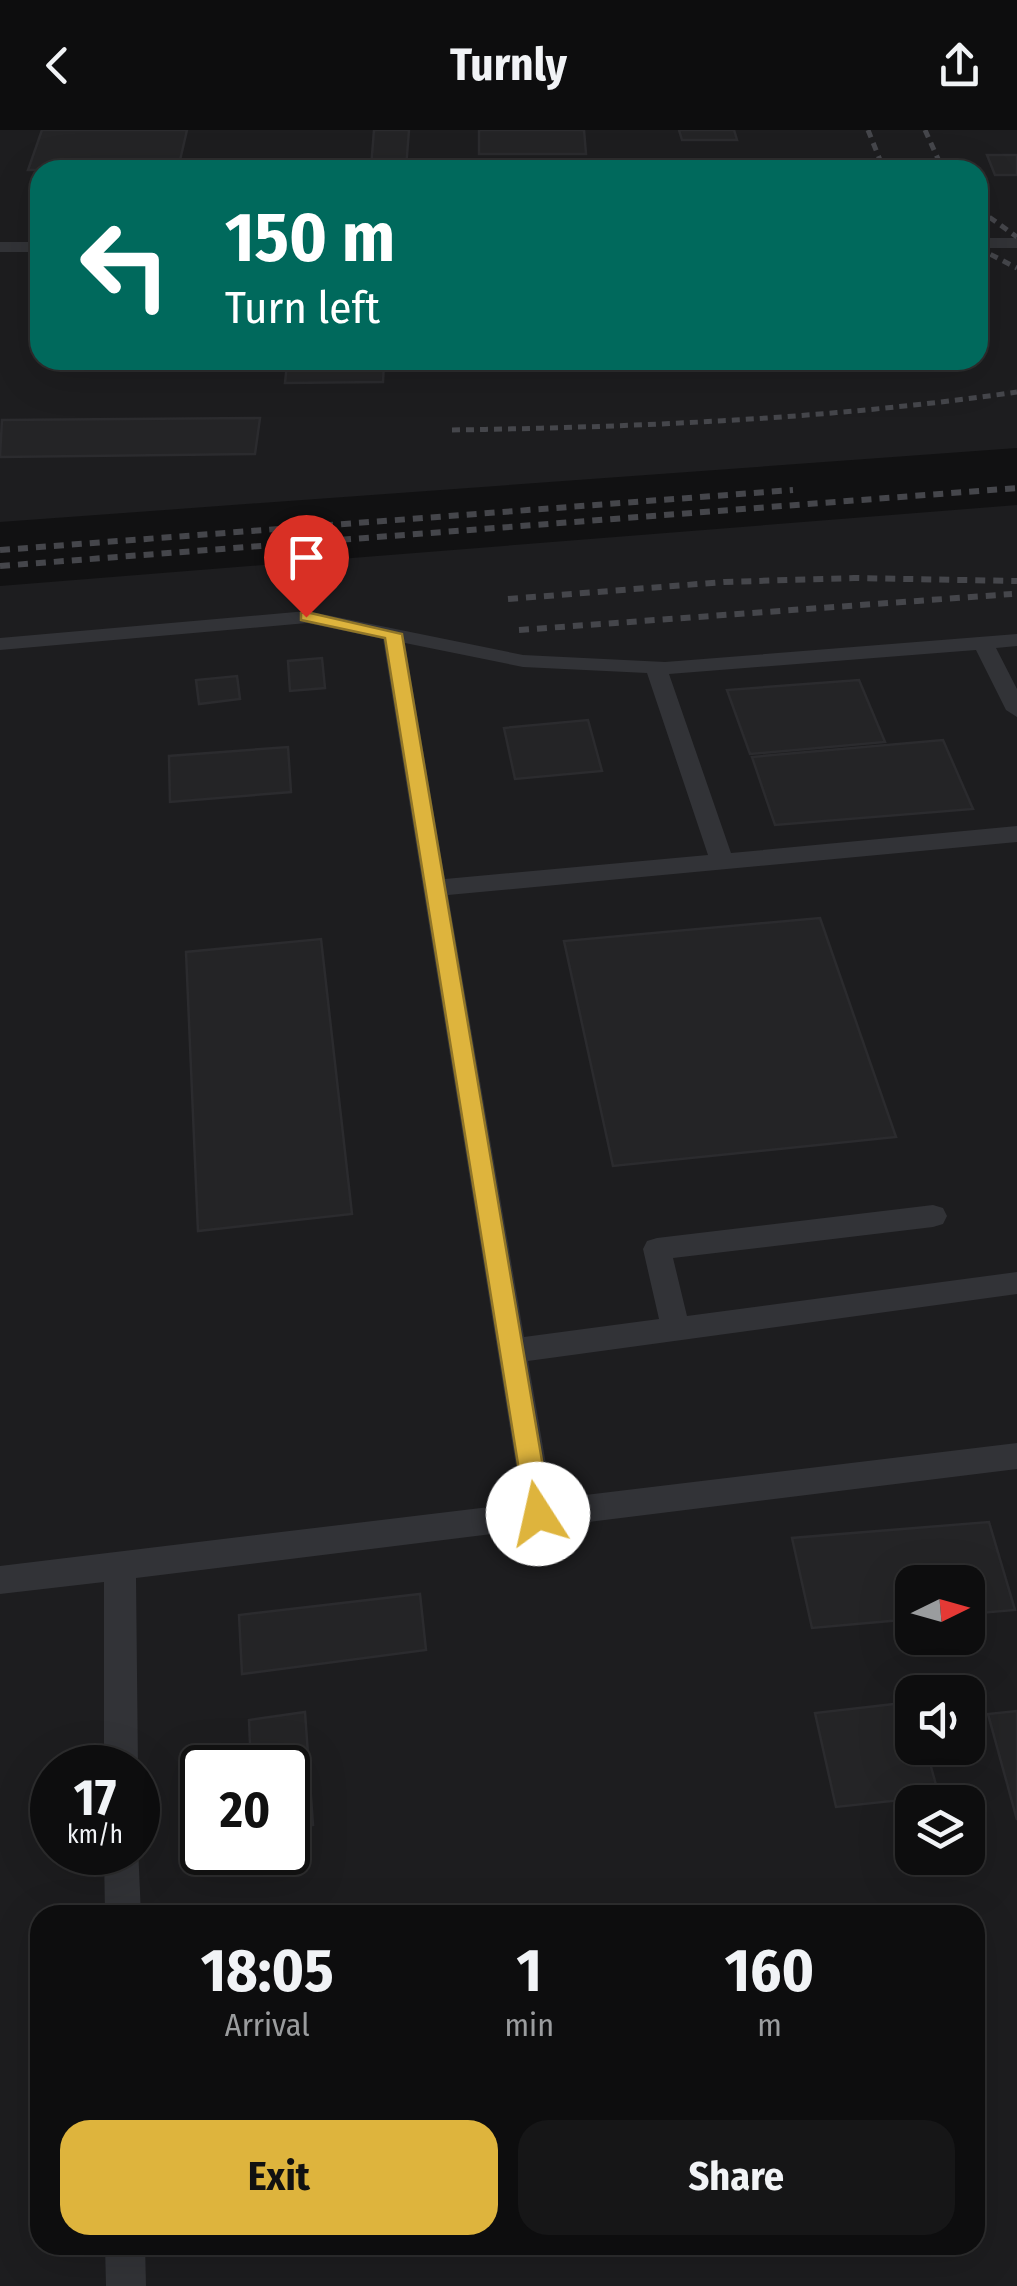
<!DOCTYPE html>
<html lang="en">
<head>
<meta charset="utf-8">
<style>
	body { margin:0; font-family:"Fira Sans Condensed",sans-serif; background:#161617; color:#f1f3f6; height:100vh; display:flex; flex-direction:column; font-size:38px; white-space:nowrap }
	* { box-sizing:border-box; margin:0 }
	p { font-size:32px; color:#9a9c9e }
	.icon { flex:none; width:55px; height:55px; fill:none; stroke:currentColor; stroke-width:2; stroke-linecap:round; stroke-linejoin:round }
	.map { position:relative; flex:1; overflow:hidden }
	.drawer { position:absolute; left:30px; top:1775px; width:955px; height:350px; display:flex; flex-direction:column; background:#0d0d0e; border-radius:30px; box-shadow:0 10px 40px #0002,0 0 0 2px #2d2d2e }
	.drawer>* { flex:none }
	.hud { position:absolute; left:30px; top:30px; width:958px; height:210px; border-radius:30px; box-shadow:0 10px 40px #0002,0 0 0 2px #2d2d2e; background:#00695c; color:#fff; overflow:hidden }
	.needle { width:65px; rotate:85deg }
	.tools { position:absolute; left:895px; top:1435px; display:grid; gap:20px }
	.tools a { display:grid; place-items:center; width:90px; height:90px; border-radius:20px; background:#0d0d0e; box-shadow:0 10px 40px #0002,0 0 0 2px #2d2d2e; font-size:50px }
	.speed { position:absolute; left:30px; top:1615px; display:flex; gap:20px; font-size:50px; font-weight:700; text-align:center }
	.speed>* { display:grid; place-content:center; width:130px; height:130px; border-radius:50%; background:#0d0d0e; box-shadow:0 10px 40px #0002,0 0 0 2px #2d2d2e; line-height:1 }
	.speed small { font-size:25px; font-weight:400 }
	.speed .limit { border:5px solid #111; border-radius:15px; background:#fff; color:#111 }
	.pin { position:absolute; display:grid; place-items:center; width:85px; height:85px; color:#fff; margin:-102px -42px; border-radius:50% 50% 50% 0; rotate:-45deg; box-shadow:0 0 10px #0007 }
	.pin .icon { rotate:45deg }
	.me { position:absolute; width:110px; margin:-55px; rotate:350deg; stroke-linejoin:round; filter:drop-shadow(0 0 8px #0008) }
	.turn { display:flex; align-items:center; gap:35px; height:210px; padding:0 30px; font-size:45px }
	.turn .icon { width:130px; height:130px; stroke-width:2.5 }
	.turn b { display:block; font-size:70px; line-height:85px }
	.eta { display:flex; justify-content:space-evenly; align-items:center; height:170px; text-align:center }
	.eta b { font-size:60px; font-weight:700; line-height:70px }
	.action { display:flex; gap:20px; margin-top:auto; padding:20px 30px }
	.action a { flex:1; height:115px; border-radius:30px; background:#deb43d; color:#111; font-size:40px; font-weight:700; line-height:115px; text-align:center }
	.action a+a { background:#161617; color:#f1f3f6 }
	header { display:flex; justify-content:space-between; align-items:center; height:130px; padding:0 30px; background:#0d0d0e; font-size:45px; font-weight:700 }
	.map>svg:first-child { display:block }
	.built { fill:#1d1d1f; fill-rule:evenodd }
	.building { fill:#242426; stroke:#2b2b2e; stroke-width:2.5 }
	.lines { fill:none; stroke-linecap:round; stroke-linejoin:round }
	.service { fill:#323337; fill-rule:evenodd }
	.rail-far1 { stroke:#45464b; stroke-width:5; stroke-dasharray:8 6; stroke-linecap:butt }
	.rail { stroke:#45464b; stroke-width:6; stroke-dasharray:10 8; stroke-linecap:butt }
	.route { fill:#deb43d; stroke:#907528; stroke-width:2.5 }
</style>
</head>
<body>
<header><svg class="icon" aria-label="back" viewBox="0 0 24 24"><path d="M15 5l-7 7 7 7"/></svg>Turnly<svg class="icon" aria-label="share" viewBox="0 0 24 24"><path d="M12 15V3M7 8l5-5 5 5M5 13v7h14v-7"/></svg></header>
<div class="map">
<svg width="1017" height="2156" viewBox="0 0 1017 2156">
	<rect width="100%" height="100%" fill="#111112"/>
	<path class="built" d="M 0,0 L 1017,0 L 1017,318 L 0,392 ZM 40,40 L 978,40 L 978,230 L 40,230 Z
		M 1017,375 L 1017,2156 L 0,2156 L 0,456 ZM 912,1452 L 968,1452 L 968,1508 L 912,1508 ZM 912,1562 L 968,1562 L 968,1618 L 912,1618 ZM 52,1638 L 138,1638 L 138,1722 L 52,1722 ZM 202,1638 L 288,1638 L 288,1722 L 202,1722 ZM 912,1672 L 968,1672 L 968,1728 L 912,1728 ZM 40,1785 L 975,1785 L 975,2115 L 40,2115 Z"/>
	<path class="building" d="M 42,0 L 187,0 L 178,39 L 28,40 Z
		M 374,0 L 409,0 L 406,38 L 371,38 Z
		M 479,0 L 584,0 L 586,24 L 479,24 Z
		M 679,0 L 734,0 L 737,10 L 682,10 Z
		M 987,25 L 1017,25 L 1017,45 L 995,45 Z
		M 384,233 L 383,252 L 285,253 L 287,234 Z
		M 260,288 L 255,324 L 0,327 L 2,290 Z
		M 322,528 L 325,558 L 290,561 L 288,531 Z
		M 237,546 L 240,569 L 199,574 L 196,550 Z
		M 859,550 L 885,612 L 750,624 L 727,560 Z
		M 588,590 L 602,641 L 515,649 L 504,598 Z
		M 943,610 L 973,679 L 775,695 L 752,627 Z
		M 288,617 L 291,662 L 170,672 L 169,626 Z
		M 820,788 L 896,1007 L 613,1036 L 564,811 Z
		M 321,809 L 352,1084 L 198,1101 L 186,822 Z
		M 989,1392 L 1015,1480 L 968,1484 L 968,1452 L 912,1452 L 912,1489 L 812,1498 L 792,1408 Z
		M 420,1464 L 426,1520 L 242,1544 L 239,1485 Z
		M 912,1572 L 912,1618 L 946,1618 L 949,1630 L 930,1633 L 939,1666 L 836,1677 L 815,1583 Z
		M 1017,1581 L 1017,1690 L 988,1584 Z
		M 305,1582 L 313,1695 L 288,1699 L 288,1638 L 251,1638 L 249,1590 Z"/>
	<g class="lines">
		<path class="service" d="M 978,108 L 1017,108 L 1017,118 L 978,118 Z
			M 0,112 L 40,112 L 40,122 L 0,122 Z
			M 307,481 L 523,525 L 665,532 L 1017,504 L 1017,516 L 996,518 L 1017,559 L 1017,587 L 1006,580 L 976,520 L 669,544 L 731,723 L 1017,696 L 1017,712 L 448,765 L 524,1207 L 659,1189 L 643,1119 L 647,1111 L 657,1108 L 933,1075 L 943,1078 L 947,1086 L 943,1094 L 933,1097 L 673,1128 L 687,1186 L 1017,1142 L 1017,1164 L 528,1231 L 552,1369 L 1017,1313 L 1017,1339 L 136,1448 L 138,1638 L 104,1638 L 104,1452 L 0,1464 L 0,1436 L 522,1373 L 383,509 L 307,493 L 0,520 L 0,508 ZM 405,513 L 523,537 L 647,543 L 708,725 L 445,749 Z
			M 138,1717 L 141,1785 L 105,1785 L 104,1722 L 138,1722 Z
			M 105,2115 L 145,2115 L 146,2156 L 106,2156 Z"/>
		<path class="rail-far1" d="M 868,0 L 884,40
			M 925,0 L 943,40
			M 978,79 L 1017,107
			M 978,118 L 1017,138
			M 452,300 C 641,297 830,289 1017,262"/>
		<path class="rail" d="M 0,420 L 793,360
			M 0,436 L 1017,358
			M 508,469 L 724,452 L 854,448 L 1017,451
			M 519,500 L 1012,464"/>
	</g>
	<path class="route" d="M 306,482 L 402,504 L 551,1384 L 548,1392 L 538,1396 L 529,1392 L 526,1384 L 385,508 L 301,490 L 301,483 Z"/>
</svg>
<div class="tools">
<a><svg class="needle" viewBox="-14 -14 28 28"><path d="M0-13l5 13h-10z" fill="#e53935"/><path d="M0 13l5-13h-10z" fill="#9a9c9e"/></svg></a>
<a><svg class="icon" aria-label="sound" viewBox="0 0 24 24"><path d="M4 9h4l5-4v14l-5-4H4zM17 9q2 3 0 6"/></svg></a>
<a><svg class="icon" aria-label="layers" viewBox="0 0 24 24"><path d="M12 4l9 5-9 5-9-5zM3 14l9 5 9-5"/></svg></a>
</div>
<div class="speed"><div>17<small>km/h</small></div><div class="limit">20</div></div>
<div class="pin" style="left:306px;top:487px;background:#d93025"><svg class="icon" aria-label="arrive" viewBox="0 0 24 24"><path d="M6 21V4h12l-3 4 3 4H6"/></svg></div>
<svg class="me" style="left:538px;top:1384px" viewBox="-20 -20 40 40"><circle r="19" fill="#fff"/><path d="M0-13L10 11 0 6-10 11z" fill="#deb43d"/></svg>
<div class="hud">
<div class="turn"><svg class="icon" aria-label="left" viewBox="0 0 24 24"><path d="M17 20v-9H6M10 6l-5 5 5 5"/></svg><div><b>150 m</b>Turn left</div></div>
</div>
<section class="drawer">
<div class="eta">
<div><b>18:05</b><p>Arrival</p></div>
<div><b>1</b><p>min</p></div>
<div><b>160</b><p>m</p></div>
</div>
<div class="action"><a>Exit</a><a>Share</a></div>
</section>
</div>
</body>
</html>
